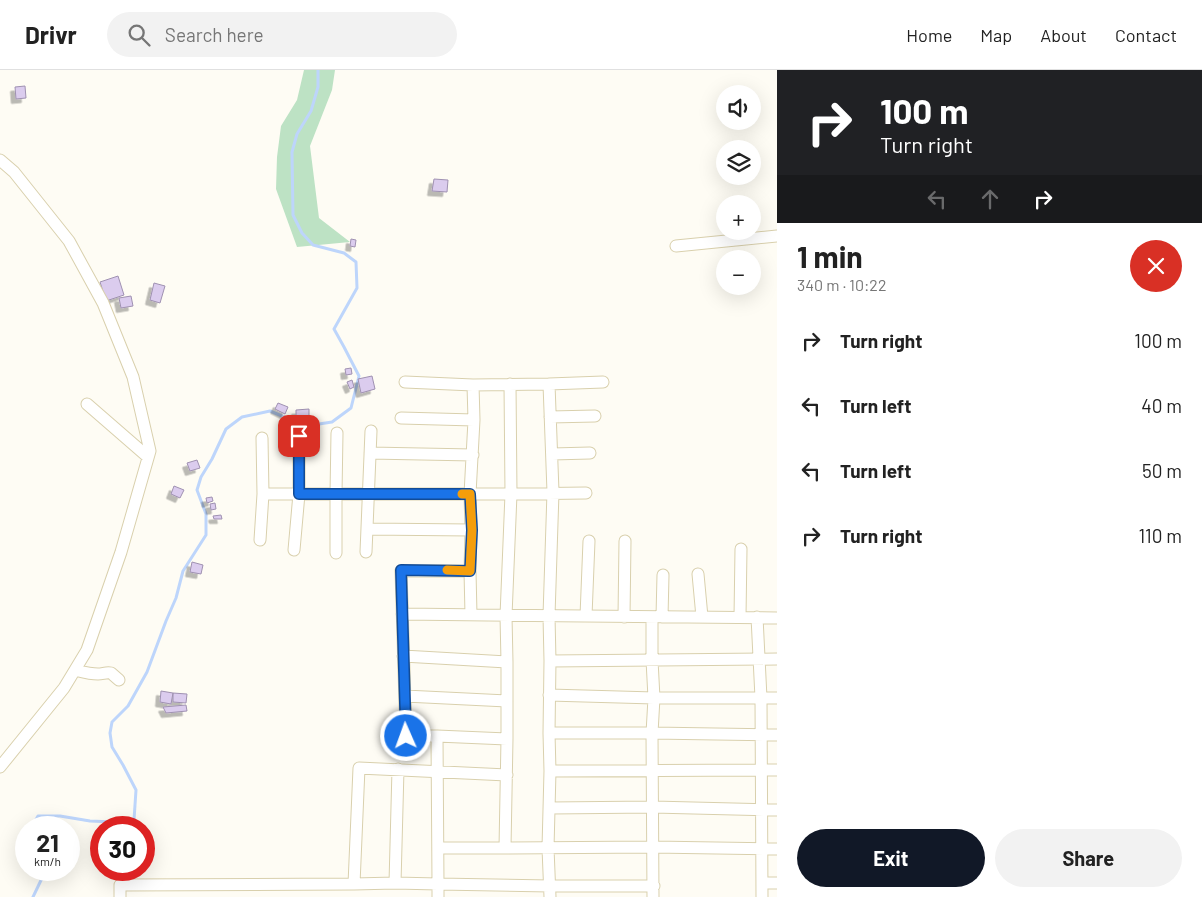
<!DOCTYPE html>
<html lang="en">
<head>
<meta charset="utf-8">
<style>
	body { margin:0; font-family:Barlow,sans-serif; background:#f2f2f2; color:#222; height:100vh; display:flex; flex-direction:column; font-size:19px; white-space:nowrap }
	* { box-sizing:border-box; margin:0 }
	p { font-size:16px; color:#767676 }
	.icon { flex:none; width:28px; height:28px; fill:none; stroke:currentColor; stroke-width:2; stroke-linecap:round; stroke-linejoin:round }
	.map { position:relative; flex:1; overflow:hidden }
	.drawer { display:flex; flex-direction:column; background:#fff; width:425px }
	.drawer>* { flex:none }
	.guide { background:#202124; color:#fff; overflow:hidden }
	.tools { position:absolute; left:716px; top:15px; display:grid; gap:10px }
	.tools a { display:grid; place-items:center; width:45px; height:45px; border-radius:50%; background:#fff; box-shadow:0 5px 20px #0002; font-size:25px }
	.speed { position:absolute; left:15px; top:746px; display:flex; gap:10px; font-size:25px; font-weight:700; text-align:center }
	.speed>* { display:grid; place-content:center; width:65px; height:65px; border-radius:50%; background:#fff; box-shadow:0 5px 20px #0002; line-height:1 }
	.speed small { font-size:12px; font-weight:400 }
	.speed .limit { border:8px solid #d22; background:#fff; color:#111 }
	.pin { position:absolute; display:grid; place-items:center; width:42px; height:42px; color:#fff; margin:-21px; border-radius:10px; box-shadow:0 2px 8px #0006 }
	.me { position:absolute; width:55px; margin:-28px; rotate:358deg; stroke-linejoin:round; filter:drop-shadow(0 0 4px #0008) }
	.turn { display:flex; align-items:center; gap:18px; height:105px; padding:0 20px; font-size:22px }
	.turn .icon { width:65px; height:65px; stroke-width:2.5 }
	.turn b { display:block; font-size:35px; line-height:42px }
	.lanes { display:flex; align-items:center; height:48px; padding:0 20px; background:#0003; justify-content:center; gap:25px; direction:ltr }
	.lanes .off { opacity:.35 }
	.round { display:grid; place-items:center; flex:none; width:52px; height:52px; border-radius:26px; background:#f2f2f2 }
	.summary { display:flex; align-items:center; justify-content:space-between; height:85px; padding:0 20px }
	h1 { font-size:30px; font-weight:700; line-height:38px }
	.cta { display:flex; gap:10px; margin-top:auto; padding:10px 20px }
	.cta a { flex:1; height:58px; border-radius:30px; background:#111827; color:#fff; font-size:20px; font-weight:700; line-height:58px; text-align:center }
	.cta a+a { background:#f2f2f2; color:#222 }
	ul { padding:0; list-style:none }
	li { display:flex; align-items:center; gap:15px; height:65px; padding:0 20px }
	li div { flex:1 }
	li b { display:block; font-size:19px }
	li em { font-style:normal }
	header { display:flex; align-items:center; gap:30px; box-sizing:border-box; height:70px; padding:0 25px; background:#fff; border-bottom:1px solid #e0e0e0 }
	header strong { font-size:24px }
	nav { display:flex; gap:28px; margin-inline-start:auto; font-size:18px }
	.search { width:350px; height:45px; background:#f2f2f2; display:flex; align-items:center; gap:12px; box-sizing:border-box; padding:0 18px; border-radius:28px; color:#767676; font-size:19px }
	main { display:flex; flex:1; min-height:0 }
	.map>svg:first-child { display:block }
	.green { fill:#bde2c4 }
	.lines { fill:none; stroke-linecap:round; stroke-linejoin:round }
	.stream { stroke:#bdd5fb; stroke-width:3 }
	.building { fill:#dbccee; stroke:#9f91b1; filter:url(#shadow) }
	.minor-casing { stroke:#d9d0ad; stroke-width:13 }
	.minor { stroke:#fff; stroke-width:11 }
	.route-casing { stroke:#114b97; stroke-width:12 }
	.route { stroke:#1a73e8; stroke-width:9 }
	.slow { stroke:#f59e0b; stroke-width:9 }
</style>
</head>
<body>
<header>
<strong>Drivr</strong>
<div class="search"><svg class="icon" aria-label="search" viewBox="0 0 24 24"><circle cx="10" cy="10" r="6"/><path d="M15 15l6 6"/></svg>Search here</div>
<nav><a>Home</a><a>Map</a><a>About</a><a>Contact</a></nav>
</header>
<main>
<div class="map">
<svg width="777" height="827" viewBox="0 0 777 827">
	<defs>
		<filter id="shadow"><feDropShadow dx="-4.5" dy="4.5" stdDeviation="0" flood-color="#0004"/></filter>
	</defs>
	<rect width="100%" height="100%" fill="#fefcf4"/>
	<path class="green" d="M 304,0 L 335,0 L 332,20 L 310,76 L 319,148 L 350,172 L 297,177 L 276,119 L 277,87 L 281,56 L 297,30 Z"/>
	<g class="lines">
		<path class="stream" d="M 31,758 L 38,746 L 60,746 L 90,751 L 114,752 L 134,750 L 136,720 L 123,695 L 112,677 L 110,663 L 112,652 L 128,636 L 147,602 L 166,551 L 176,528 L 183,501 L 206,465 L 206,444 L 197,420 L 201,407 L 212,389 L 226,359 L 242,347 L 270,341 L 306,356 L 332,352 L 351,338 L 359,306 L 344,277 L 334,259 L 357,218 L 356,192 L 344,183 L 313,175 L 302,163 L 293,145 L 292,82 L 297,64 L 311,41 L 318,17 L 318,0
			M 33,827 L 44,804 L 42,800"/>
	</g>
	<path class="building" d="M 25,16 L 26,28 L 16,29 L 15,17 Z
		M 434,109 L 448,110 L 447,122 L 432,121 Z
		M 351,169 L 356,170 L 355,177 L 350,176 Z
		M 118,206 L 124,225 L 106,231 L 100,212 Z
		M 154,213 L 165,216 L 160,233 L 150,230 Z
		M 131,226 L 133,236 L 121,238 L 119,228 Z
		M 351,298 L 352,304 L 346,305 L 345,299 Z
		M 372,306 L 375,319 L 361,323 L 358,309 Z
		M 352,310 L 354,317 L 350,319 L 347,312 Z
		M 278,333 L 288,337 L 285,344 L 275,339 Z
		M 309,339 L 309,347 L 296,348 L 296,340 Z
		M 197,390 L 200,398 L 190,401 L 187,393 Z
		M 174,416 L 184,420 L 180,428 L 171,424 Z
		M 212,427 L 213,431 L 207,433 L 206,428 Z
		M 215,433 L 216,439 L 211,440 L 210,434 Z
		M 221,445 L 222,449 L 214,449 L 213,446 Z
		M 192,492 L 203,495 L 201,504 L 190,502 Z
		M 161,621 L 173,623 L 171,634 L 160,632 Z
		M 173,623 L 187,624 L 186,633 L 173,632 Z
		M 186,635 L 187,641 L 166,643 L 163,637 Z"/>
	<g class="lines">
		<g class="minor-casing">
			<path id="minor" d="M 0,90 L 14,102 L 69,171 L 103,233 L 133,307 L 150,381 L 121,482 L 87,580 L 64,618 L 0,697
				M 676,176 L 777,166
				M 405,312 L 473,315 L 549,314 L 603,312
				M 549,314 L 553,422 L 549,546 L 550,591 L 549,663 L 550,701 L 548,778 L 550,827
				M 87,334 L 148,387
				M 550,347 L 595,346
				M 401,348 L 474,350
				M 370,383 L 473,385
				M 552,384 L 590,383
				M 263,424 L 511,424 L 586,423
				M 367,459 L 471,460
				M 260,470 L 263,424 L 262,368
				M 294,480 L 299,424 L 299,366
				M 366,482 L 371,361
				M 336,483 L 336,424 L 337,363
				M 698,504 L 702,547
				M 402,544 L 777,548
				M 471,545 L 470,501 L 471,460 L 470,424 L 474,350 L 473,315
				M 586,546 L 589,471
				M 624,547 L 625,471
				M 652,547 L 652,590 L 654,628 L 652,663 L 653,827
				M 662,547 L 663,505
				M 740,547 L 741,479
				M 757,547 L 761,628 L 762,827
				M 403,586 L 507,592
				M 550,591 L 777,589
				M 75,600 C 83,602 90,604 98,604 C 103,604 106,602 111,603 L 119,610
				M 549,625 L 654,628 L 777,628
				M 405,626 L 507,631
				M 549,663 L 652,663 L 777,665
				M 437,666 L 406,666 L 401,501 L 470,501
				M 507,669 L 505,778 L 653,777 L 777,779
				M 550,701 L 777,700
				M 550,738 L 653,737 L 777,740
				M 438,778 L 505,778
				M 395,813 L 398,699
				M 762,813 L 777,813
				M 354,814 L 359,698 L 507,705
				M 120,827 L 120,815 L 354,814 L 395,813 L 438,814 L 437,666 L 507,669 L 507,592 L 506,546 L 511,424 L 510,314
				M 438,827 L 438,814 L 550,816 L 654,816"/>
		</g>
		<use href="#minor" class="minor"/>
	</g>
	<g class="lines">
		<g class="route-casing">
			<path id="route" d="M 299,366 L 299,424 L 470,424 L 472,460 L 470,501 L 401,500 L 406,666"/>
		</g>
		<use href="#route" class="route"/>
		<path class="slow" d="M 447,500 L 470,501 L 472,460 L 470,424 L 462,424"/>
	</g>
</svg>
<div class="tools">
<a><svg class="icon" aria-label="sound" viewBox="0 0 24 24"><path d="M4 9h4l5-4v14l-5-4H4zM17 9q2 3 0 6"/></svg></a>
<a><svg class="icon" aria-label="layers" viewBox="0 0 24 24"><path d="M12 4l9 5-9 5-9-5zM3 14l9 5 9-5"/></svg></a>
<a>+</a>
<a>−</a>
</div>
<div class="speed"><div>21<small>km/h</small></div><div class="limit">30</div></div>
<div class="pin" style="left:299px;top:366px;background:#d93025"><svg class="icon" aria-label="arrive" viewBox="0 0 24 24"><path d="M6 21V4h12l-3 4 3 4H6"/></svg></div>
<svg class="me" style="left:406px;top:666px" viewBox="-20 -20 40 40"><circle r="17" fill="#1a73e8" stroke="#fff" stroke-width="3"/><path d="M0-11L8 9 0 5-8 9z" fill="#fff"/></svg>
</div>
<section class="drawer">
<div class="guide">
<div class="turn"><svg class="icon" aria-label="right" viewBox="0 0 24 24"><path d="M7 20v-9h11M14 6l5 5-5 5"/></svg><div><b>100 m</b>Turn right</div></div>
<div class="lanes"><svg class="icon off" aria-label="left" viewBox="0 0 24 24"><path d="M17 20v-9H6M10 6l-5 5 5 5"/></svg><svg class="icon off" aria-label="ahead" viewBox="0 0 24 24"><path d="M12 20V5M6 11l6-6 6 6"/></svg><svg class="icon" aria-label="right" viewBox="0 0 24 24"><path d="M7 20v-9h11M14 6l5 5-5 5"/></svg></div>
</div>
<div class="summary"><div><h1>1 min</h1><p>340 m · 10:22</p></div><a class="round" style="background:#d93025;color:#fff"><svg class="icon" aria-label="close" viewBox="0 0 24 24"><path d="M6 6l12 12M18 6L6 18"/></svg></a></div>
<ul>
<li><svg class="icon" aria-label="right" viewBox="0 0 24 24"><path d="M7 20v-9h11M14 6l5 5-5 5"/></svg><div><b>Turn right</b></div><em>100 m</em></li>
<li><svg class="icon" aria-label="left" viewBox="0 0 24 24"><path d="M17 20v-9H6M10 6l-5 5 5 5"/></svg><div><b>Turn left</b></div><em>40 m</em></li>
<li><svg class="icon" aria-label="left" viewBox="0 0 24 24"><path d="M17 20v-9H6M10 6l-5 5 5 5"/></svg><div><b>Turn left</b></div><em>50 m</em></li>
<li><svg class="icon" aria-label="right" viewBox="0 0 24 24"><path d="M7 20v-9h11M14 6l5 5-5 5"/></svg><div><b>Turn right</b></div><em>110 m</em></li>
</ul>
<div class="cta"><a>Exit</a><a>Share</a></div>
</section>
</main>
</body>
</html>
